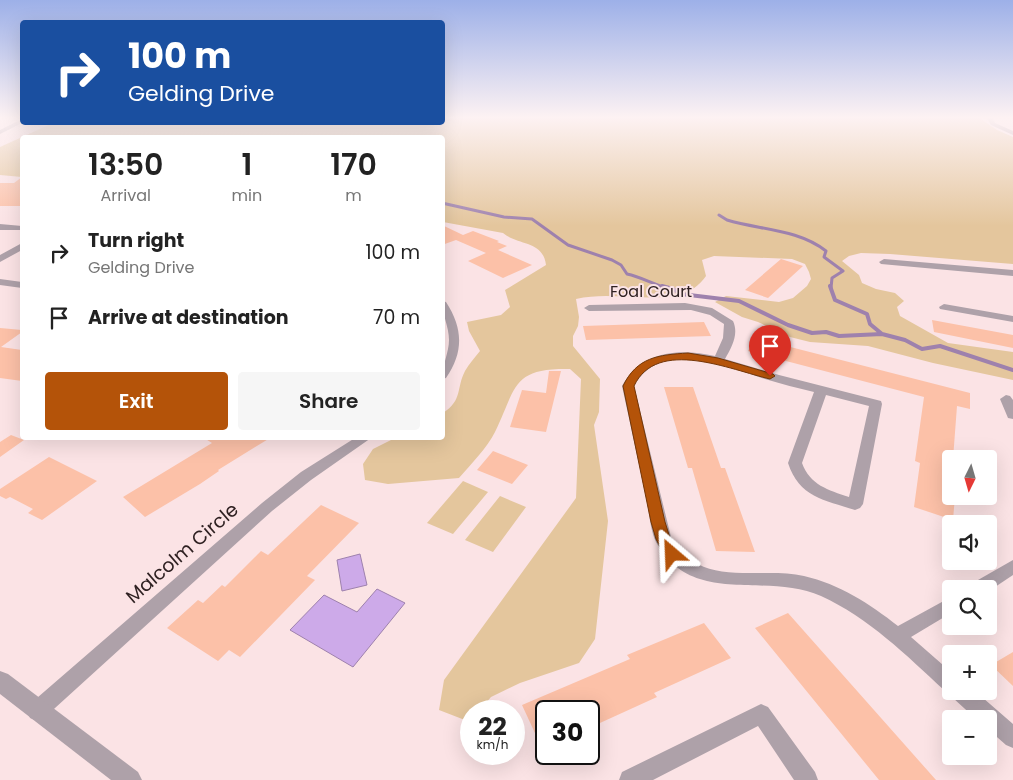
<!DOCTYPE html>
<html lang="en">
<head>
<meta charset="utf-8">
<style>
	body { margin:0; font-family:Poppins,sans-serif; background:#f6f6f6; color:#222; height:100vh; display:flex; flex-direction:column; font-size:19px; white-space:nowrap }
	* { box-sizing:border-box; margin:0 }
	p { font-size:16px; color:#767676 }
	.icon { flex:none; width:28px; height:28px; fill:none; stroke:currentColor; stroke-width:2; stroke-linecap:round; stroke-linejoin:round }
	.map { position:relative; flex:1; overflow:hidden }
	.panel { position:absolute; left:20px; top:135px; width:425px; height:305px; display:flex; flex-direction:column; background:#fff; border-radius:5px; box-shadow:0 5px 20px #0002 }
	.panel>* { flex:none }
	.top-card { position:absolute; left:20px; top:20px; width:425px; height:105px; border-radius:5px; box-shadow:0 5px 20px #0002; background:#1a4fa0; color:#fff; overflow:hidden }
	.needle { width:32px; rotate:185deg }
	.fabs { position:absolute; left:942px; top:450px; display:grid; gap:10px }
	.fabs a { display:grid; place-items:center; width:55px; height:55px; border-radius:5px; background:#fff; box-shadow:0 5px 20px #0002; font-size:25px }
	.speed { position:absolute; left:460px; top:700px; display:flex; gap:10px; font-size:25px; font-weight:700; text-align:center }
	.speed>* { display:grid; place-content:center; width:65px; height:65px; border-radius:50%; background:#fff; box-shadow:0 5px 20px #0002; line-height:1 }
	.speed small { font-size:12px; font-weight:400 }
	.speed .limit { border:2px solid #111; border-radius:8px; background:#fff; color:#111 }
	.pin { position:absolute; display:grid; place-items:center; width:42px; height:42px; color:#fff; margin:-51px -21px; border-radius:50% 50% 50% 0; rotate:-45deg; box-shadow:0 0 5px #0007 }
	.pin .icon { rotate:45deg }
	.me { position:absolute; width:55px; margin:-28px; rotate:334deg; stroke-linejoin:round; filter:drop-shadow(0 0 4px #0008) }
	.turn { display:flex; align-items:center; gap:18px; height:105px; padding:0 25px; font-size:22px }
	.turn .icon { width:65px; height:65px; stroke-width:2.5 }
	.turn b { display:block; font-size:35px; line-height:42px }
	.eta { display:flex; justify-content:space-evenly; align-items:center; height:85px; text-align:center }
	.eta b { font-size:30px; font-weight:600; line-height:35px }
	.primary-button { display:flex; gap:10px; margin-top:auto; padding:10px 25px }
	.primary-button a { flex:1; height:58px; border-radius:5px; background:#b45309; color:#fff; font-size:20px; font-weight:600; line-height:58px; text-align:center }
	.primary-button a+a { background:#f6f6f6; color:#222 }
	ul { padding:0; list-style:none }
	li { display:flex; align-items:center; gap:15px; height:65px; padding:0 25px }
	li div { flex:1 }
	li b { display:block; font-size:19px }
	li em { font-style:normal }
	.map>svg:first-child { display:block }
	.green { fill:#e4c69d }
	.water { fill:#cdaae9; stroke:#9e81ad }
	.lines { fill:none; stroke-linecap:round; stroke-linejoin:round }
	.stream-far1 { stroke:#9e81ad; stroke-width:3 }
	.stream { stroke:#9e81ad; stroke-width:4 }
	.building { fill:#fcc1a8 }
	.minor { fill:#aea1a9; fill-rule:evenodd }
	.tertiary { fill:#aea1a9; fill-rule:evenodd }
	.route { fill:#b45309; stroke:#753606 }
	.labels { text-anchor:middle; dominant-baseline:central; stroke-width:4; stroke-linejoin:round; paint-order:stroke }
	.street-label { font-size:16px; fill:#2f2122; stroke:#fbe3e5 }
	.near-street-label { font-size:19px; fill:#2f2122; stroke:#fbe3e5 }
</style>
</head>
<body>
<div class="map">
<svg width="1013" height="780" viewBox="0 0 1013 780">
	<rect width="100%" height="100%" fill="#fbe3e5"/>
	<path class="green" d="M 443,117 L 978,117 L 997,130 L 1013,137 L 1013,264 L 890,254 L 861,253 L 849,256 L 842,261 L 859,275 L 862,283 L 876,289 L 895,293 L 904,301 L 897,307 L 900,316 L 948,343 L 1013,352 L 1013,380 L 933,363 L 868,346 L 810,342 L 790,337 L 758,322 L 742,317 L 715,302 L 726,296 L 779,302 L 793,298 L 807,286 L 811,279 L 809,272 L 805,264 L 792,259 L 714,256 L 702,260 L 706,276 C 700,285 689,293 678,295 C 645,302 609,291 576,299 L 579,317 L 578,326 L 573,336 L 573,346 L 600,379 L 599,412 L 594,425 L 608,521 L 595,639 L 579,663 L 520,683 L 491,697 L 479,711 L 471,711 L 470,722 L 439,710 L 444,680 L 576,498 L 581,379 L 570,369 C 511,368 517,387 495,432 C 487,448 471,464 459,478 L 388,484 L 365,480 L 363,464 L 373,449 L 395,438 L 442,438 L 443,413 C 463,400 456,388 465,371 C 469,364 475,357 480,351 L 469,331 L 467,322 L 501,315 L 510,307 L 505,290 L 546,265 C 543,240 518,246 503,233 L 443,222 L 442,138 L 22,138 L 22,177 L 0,175 L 0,147 L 53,123 L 442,122 Z
		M 463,481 L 488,492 L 453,534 L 427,523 Z
		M 500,496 L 526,507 L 493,552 L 465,540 Z"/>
	<path class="water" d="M 360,554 L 367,585 L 342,591 L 337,560 Z
		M 377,589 L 405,603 L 353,667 L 290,630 L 324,595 L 357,612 Z"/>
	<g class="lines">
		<path class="stream-far1" d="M 442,203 L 504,217 L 532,219 L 568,245 L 612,260 L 621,265 L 627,274 C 641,277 653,284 667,288
			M 719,215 L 727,220 C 760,230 798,229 826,251 L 824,257 L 843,271 L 832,278 L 831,288"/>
		<path class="stream" d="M 662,286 L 673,289 L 681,294 L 739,301 L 788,325 L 812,333 L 826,332 L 839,336 L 882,334 L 905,340 L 922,349 L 940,346 L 1013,370
			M 830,286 L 835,300 L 867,314 L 870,324 L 882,334"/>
	</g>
	<path class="building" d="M 22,177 L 22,206 L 0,206 L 0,183 L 14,183 Z
		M 442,225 L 463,235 L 473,231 L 499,241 L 497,242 L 507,246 L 498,250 L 532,265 L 503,278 L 468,261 L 486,253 L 456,240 L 442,245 Z
		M 781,259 L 803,266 L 768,298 L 745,290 Z
		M 932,320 L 1013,335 L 1013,348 L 934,332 Z
		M 704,322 L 711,336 L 586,340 L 583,326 Z
		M 0,328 L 22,330 L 22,332 L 1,347 L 22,350 L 22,381 L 0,378 Z
		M 755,338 L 970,393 L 970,409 L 957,406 L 953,459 L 951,459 L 951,496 L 955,496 L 953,520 L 914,507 L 920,463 L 915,461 L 924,397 L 748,351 Z
		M 549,371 L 561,371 L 546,432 L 510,427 L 522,390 L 546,393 Z
		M 664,387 L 693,387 L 721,468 L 725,468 L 755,552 L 716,551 L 692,468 L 688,468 Z
		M 11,435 L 24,440 L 0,457 L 0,442 Z
		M 204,438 L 270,438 L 218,470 L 219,471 L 200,484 L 145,517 L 123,497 L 212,443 Z
		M 493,451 L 528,465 L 512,484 L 477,470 Z
		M 49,457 L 97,481 L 42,520 L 28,513 L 33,509 L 10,497 L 6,499 L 0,496 L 0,489 Z
		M 321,505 L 359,523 L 307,576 L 315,580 L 240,657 L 229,650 L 218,661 L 167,628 L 198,600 L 203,603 L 222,585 L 225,587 L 261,551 L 268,555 Z
		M 788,613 L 936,780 L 879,780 L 755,628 Z
		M 704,623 L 731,658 L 654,693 L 657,697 L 589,728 L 589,711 L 546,711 L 546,757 L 522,705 L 630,659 L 627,655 Z
		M 1013,652 L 1013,686 L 991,665 Z"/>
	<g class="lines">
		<path class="minor" d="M 986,117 L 992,117 L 995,123 L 1013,131 L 1013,135 L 991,125 Z
			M 22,119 L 24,122 L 0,134 L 0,130 Z
			M 0,224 L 22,226 L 22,230 L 0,230 Z
			M 22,243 L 22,250 L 0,262 L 0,255 Z
			M 884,259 L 1013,270 L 1013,276 L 881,264 L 879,262 Z
			M 0,279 L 22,282 L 22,288 L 0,285 Z
			M 442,301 L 446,302 C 463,328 464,352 446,378 L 442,379 C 442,365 449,353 449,340 C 449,326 442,315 442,301 Z
			M 685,303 L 712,308 L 733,321 C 739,334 732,347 725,359 L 779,375 L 881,401 L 882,404 L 863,504 L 860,508 L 855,510 C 824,500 799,497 788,463 L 814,392 C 798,388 781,384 765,379 C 726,366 661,338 634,386 L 671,537 C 678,547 686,557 698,564 C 726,580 772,568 804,576 C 839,584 870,604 898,626 L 951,597 L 951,613 L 911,637 L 951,672 L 951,691 L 975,691 L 1013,724 L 1013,748 L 1006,745 L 989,730 L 989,719 L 976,719 L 953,698 L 951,693 L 944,690 C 906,655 869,618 821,596 C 765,571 692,608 656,542 C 650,529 649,511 646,497 C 638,460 630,423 622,386 C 642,351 678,348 715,356 L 723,338 L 724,324 L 710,315 L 691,310 L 589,311 L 584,308 L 589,305 ZM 826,395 L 869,406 L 849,497 C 828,490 810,485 802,463 Z
			M 944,304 L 1013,316 L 1013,322 L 940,309 L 939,307 Z
			M 1006,395 L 1010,396 L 1013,400 L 1013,419 L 1008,418 L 1000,399 Z
			M 355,438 L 371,438 L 311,480 L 272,511 L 44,718 L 37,721 L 30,718 L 27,711 L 30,704 L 262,503 L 301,472 Z
			M 1013,560 L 1013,575 L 989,591 L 989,589 L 969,589 L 971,584 Z
			M 761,704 L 768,707 L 815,772 L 818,780 L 794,780 L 758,726 L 653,780 L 619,780 L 622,772 Z"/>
		<path class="tertiary" d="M 0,671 L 8,674 L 138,772 L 142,780 L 111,780 L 0,694 Z"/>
	</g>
	<linearGradient id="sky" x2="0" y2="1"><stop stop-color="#9db0e8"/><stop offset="0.52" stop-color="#fdf2f3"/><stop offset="1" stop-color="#fdf2f3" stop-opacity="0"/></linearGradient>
	<rect width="1013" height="226" fill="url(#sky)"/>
	<path class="route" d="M 688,353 L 718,358 L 773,374 L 775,376 L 770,379 C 731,370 657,337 634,386 L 665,522 L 670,538 L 679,554 L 677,558 L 672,560 L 666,558 L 656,539 L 651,522 L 623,386 C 637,357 658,355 688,353 Z"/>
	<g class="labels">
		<g class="street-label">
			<text x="651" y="291">Foal Court</text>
		</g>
		<g class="near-street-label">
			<text transform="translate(182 553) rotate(-41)">Malcolm Circle</text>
		</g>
	</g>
</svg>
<div class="fabs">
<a><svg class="needle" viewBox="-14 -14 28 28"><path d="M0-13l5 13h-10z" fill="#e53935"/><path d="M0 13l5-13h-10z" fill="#767676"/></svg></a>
<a><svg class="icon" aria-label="sound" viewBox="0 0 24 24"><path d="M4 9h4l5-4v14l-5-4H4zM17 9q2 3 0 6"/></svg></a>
<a><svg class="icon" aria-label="search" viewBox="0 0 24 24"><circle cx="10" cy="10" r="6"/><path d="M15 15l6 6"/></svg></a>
<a>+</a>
<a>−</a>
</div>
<div class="speed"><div>22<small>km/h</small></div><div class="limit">30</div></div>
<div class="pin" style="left:770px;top:376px;background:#d93025"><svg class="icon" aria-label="arrive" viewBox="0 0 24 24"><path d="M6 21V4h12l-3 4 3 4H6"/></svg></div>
<svg class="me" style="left:672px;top:554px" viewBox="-20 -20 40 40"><path d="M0-17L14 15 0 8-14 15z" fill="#b45309" stroke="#fff" stroke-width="4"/></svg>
<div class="top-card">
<div class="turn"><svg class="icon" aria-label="right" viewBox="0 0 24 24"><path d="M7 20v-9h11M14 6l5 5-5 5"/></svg><div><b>100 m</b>Gelding Drive</div></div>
</div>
<section class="panel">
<div class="eta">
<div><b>13:50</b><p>Arrival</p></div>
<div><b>1</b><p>min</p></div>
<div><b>170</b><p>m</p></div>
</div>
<ul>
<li><svg class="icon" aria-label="right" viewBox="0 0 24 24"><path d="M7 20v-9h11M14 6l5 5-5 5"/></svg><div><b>Turn right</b><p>Gelding Drive</p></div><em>100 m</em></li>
<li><svg class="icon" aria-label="arrive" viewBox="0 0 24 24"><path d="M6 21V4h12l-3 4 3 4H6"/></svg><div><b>Arrive at destination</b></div><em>70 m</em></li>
</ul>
<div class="primary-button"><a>Exit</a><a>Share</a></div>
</section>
</div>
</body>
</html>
